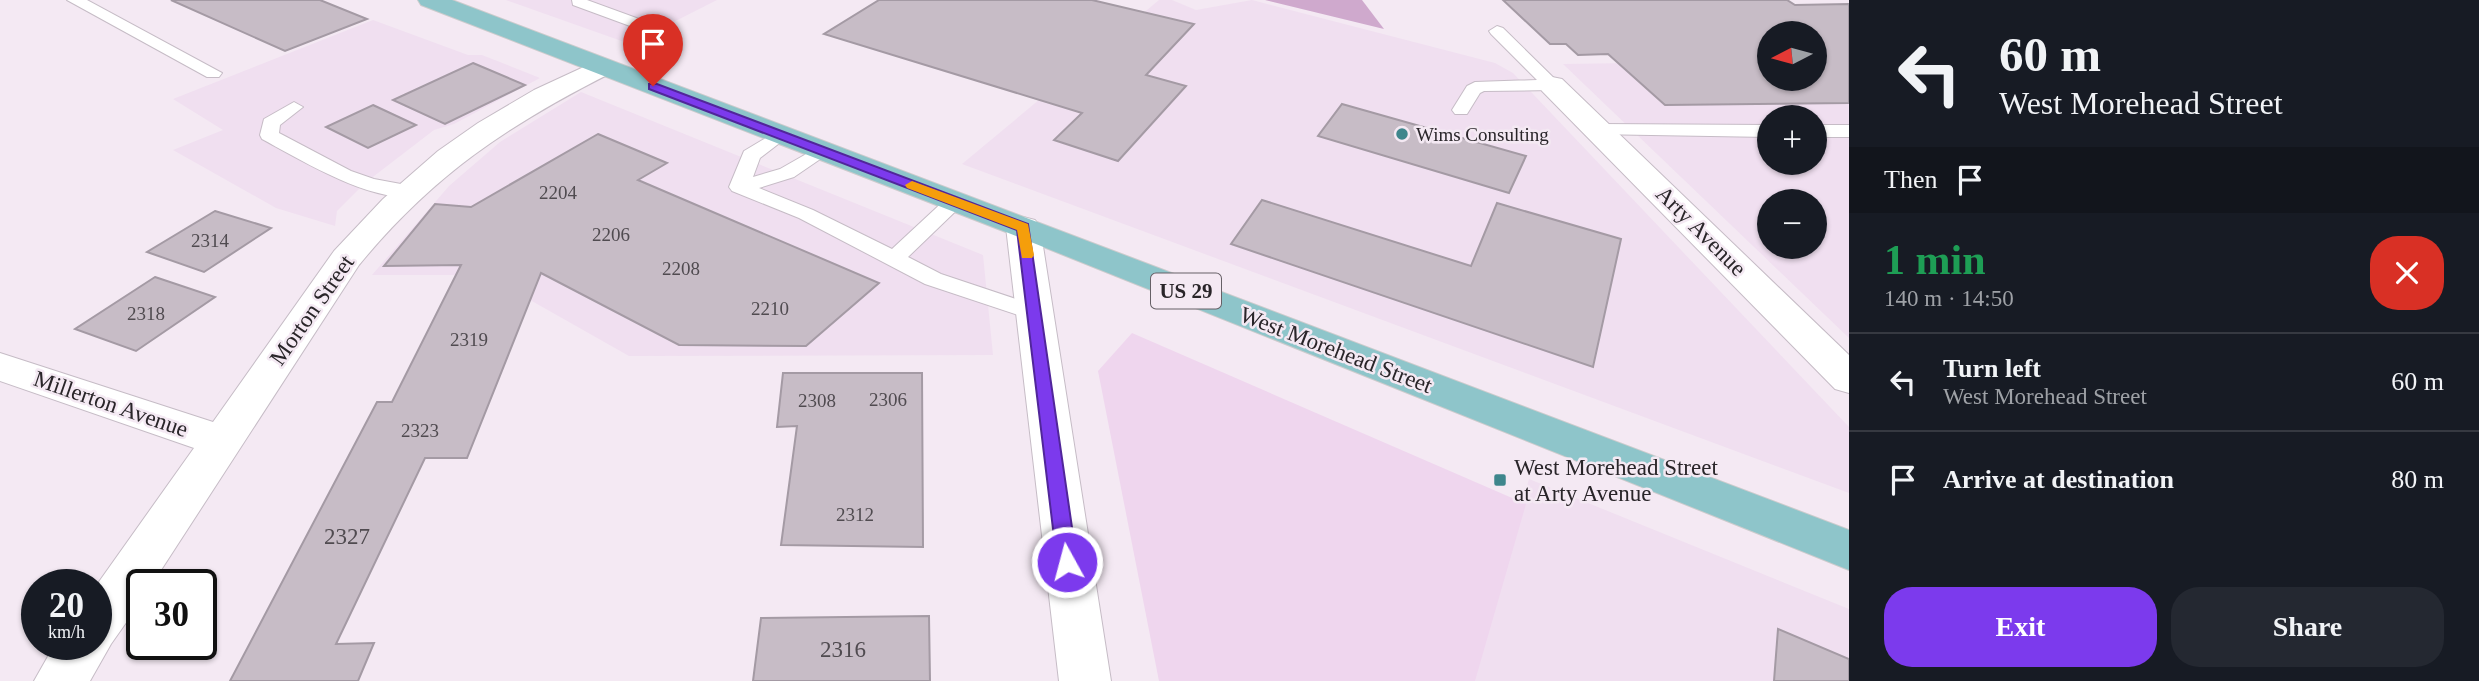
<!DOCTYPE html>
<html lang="en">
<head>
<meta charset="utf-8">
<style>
	body { margin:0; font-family:Georgia,serif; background:#242831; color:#f1f3f6; height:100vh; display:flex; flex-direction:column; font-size:26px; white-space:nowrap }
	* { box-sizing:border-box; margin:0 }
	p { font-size:23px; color:#9ea1a6 }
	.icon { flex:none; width:38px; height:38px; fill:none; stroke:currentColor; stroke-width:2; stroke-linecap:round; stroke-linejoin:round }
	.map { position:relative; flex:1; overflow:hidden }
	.sheet { display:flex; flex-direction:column; background:#171b24; width:630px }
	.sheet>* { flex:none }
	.guide { background:#171b24; color:#f1f3f6; overflow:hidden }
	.needle { width:46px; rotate:264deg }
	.tools { position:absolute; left:1757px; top:21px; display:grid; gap:14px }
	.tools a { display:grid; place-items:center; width:70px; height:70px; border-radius:50%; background:#171b24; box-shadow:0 2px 5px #0004; font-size:35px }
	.speed { position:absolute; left:21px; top:569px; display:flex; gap:14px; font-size:35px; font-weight:700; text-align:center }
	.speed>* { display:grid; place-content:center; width:91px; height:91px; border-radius:50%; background:#171b24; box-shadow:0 2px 5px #0004; line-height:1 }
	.speed small { font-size:18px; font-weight:400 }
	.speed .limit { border:4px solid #111; border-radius:10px; background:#fff; color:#111 }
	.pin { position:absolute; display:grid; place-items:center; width:60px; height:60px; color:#fff; margin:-72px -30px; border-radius:50% 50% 50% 0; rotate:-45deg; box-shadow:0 0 7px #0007 }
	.pin .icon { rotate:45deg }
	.me { position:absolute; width:77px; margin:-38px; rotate:353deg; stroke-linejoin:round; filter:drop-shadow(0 0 5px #0008) }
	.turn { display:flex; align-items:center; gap:24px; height:147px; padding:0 35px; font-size:32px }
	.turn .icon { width:91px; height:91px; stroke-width:2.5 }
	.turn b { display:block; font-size:49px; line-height:60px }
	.then { display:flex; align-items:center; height:66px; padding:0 35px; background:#0003; gap:14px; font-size:26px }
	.round { display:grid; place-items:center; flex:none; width:74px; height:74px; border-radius:28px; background:#242831 }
	.head { display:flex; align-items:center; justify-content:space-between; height:119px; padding:0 35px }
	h1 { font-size:42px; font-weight:700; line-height:52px; color:#1e9e55 }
	.cta { display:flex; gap:14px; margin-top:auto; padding:14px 35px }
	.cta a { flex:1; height:80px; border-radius:28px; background:#7c3aed; color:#fff; font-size:28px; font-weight:700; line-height:80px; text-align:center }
	.cta a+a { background:#242831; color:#f1f3f6 }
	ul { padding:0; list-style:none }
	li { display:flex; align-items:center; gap:21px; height:98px; padding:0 35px; border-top:2px solid #363941 }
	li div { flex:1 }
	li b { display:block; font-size:26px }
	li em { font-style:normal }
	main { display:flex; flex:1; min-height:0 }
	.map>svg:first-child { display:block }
	.built { fill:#f0dff0; fill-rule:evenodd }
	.green { fill:#efd6ee }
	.water { fill:#cfa9cd }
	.building { fill:#c7bcc6; stroke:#a49aa4; stroke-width:2; fill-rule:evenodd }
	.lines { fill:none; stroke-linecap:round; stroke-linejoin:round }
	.service-casing { stroke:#c6bcc6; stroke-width:2 }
	.minor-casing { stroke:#c6bcc6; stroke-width:2 }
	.primary-casing { stroke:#cccbcc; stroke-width:2 }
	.service { fill:#fff; fill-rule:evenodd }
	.minor { fill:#fff; fill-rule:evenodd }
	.primary { fill:#8ec5ca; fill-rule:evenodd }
	.route { fill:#7c3aed; stroke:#51269a; stroke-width:2 }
	.slow { fill:#f59e0b }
	.poi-dot { fill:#3e868c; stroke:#f4e9f3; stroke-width:2.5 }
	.labels { text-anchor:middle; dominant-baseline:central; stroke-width:5; stroke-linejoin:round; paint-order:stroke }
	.far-poi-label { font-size:19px; fill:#292529; stroke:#f4e9f3; text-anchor:start }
	.number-label { font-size:19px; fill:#504b50 }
	.shield { fill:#f4e9f3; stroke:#666066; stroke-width:2 }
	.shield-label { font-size:21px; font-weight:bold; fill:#292529 }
	.street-label { font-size:23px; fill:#292529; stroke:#f4e9f3 }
	.poi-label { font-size:23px; fill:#292529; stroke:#f4e9f3; text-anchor:start }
	.near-number-label { font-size:23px; fill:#504b50 }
</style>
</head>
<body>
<main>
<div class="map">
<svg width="1849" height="681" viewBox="0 0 1849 681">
	<rect width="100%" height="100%" fill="#f4e9f3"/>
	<path class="built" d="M 506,0 L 717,0 L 630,44 Z
		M 1159,0 L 1172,0 L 1196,10 L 1252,0 L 1495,63 L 1513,73 L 1849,427 L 1849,493 L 962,164 Z
		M 373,20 L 468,55 L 482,55 L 540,78 L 454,124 L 434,130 L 365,183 L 337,211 L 335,226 L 276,208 L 173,150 L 223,130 L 173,99 Z
		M 1849,59 L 1849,338 L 1563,64 L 1769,61 L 1769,79 L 1815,79 L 1815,60 ZM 1769,117 L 1815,117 L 1815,163 L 1769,163 ZM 1769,201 L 1815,201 L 1815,247 L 1769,247 Z
		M 581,92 L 983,255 L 993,355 L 629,356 L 486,275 L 372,275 L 449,186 L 500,142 Z
		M 1529,479 L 1849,609 L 1849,681 L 1473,681 Z"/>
	<path class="green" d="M 1132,333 L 1526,504 L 1475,681 L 1159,681 L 1098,371 Z"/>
	<path class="water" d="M 1265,0 L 1362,0 L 1384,29 Z"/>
	<path class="building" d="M 171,0 L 320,0 L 367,19 L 285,51 Z
		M 879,0 L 1092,0 L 1194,24 L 1146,75 L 1186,86 L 1118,161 L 1054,140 L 1082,113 L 824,34 Z
		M 1503,0 L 1787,0 L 1795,5 L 1849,4 L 1849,103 L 1665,105 L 1608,54 L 1578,55 L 1566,44 L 1550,44 ZM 1769,33 L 1815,33 L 1815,79 L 1769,79 Z
		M 473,63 L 525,85 L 445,124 L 393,100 Z
		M 1342,104 L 1526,156 L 1509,193 L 1318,136 Z
		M 373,105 L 416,125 L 368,148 L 326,127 Z
		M 598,134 L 667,163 L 638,180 L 879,283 L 806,346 L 679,345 L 541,273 L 467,458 L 425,458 L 336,644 L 374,643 L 358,681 L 230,681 L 377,402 L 392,402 L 461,265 L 384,266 L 435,204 L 471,207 Z
		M 1262,200 L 1471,266 L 1497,203 L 1621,239 L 1593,367 L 1231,244 Z
		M 215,211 L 271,228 L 204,272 L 147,252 Z
		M 155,277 L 215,297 L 136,351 L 75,329 Z
		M 783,373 L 922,373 L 923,547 L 781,545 L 797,426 L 777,427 Z
		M 929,616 L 930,681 L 753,681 L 761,618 Z
		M 1778,629 L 1849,659 L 1849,681 L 1774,681 Z"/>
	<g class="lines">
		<g class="service-casing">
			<path id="service" d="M 67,0 L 87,0 L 222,73 L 219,77 L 207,77 Z
				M 572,0 L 587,0 L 672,31 L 674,34 L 672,37 L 660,37 L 573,5 Z
				M 1497,26 L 1503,28 L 1561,85 L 1552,90 L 1484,91 L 1480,93 L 1467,114 L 1455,114 L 1452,110 L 1467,86 L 1475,82 L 1537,80 L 1491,34 L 1489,31 Z
				M 294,102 L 303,107 L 280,125 L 279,133 L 351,171 L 374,179 L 417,187 L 420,191 L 417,195 C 376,206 299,159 262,139 L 260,135 L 264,119 Z
				M 1599,124 L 1769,125 L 1769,137 L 1592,134 L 1590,130 Z
				M 1815,125 L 1849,125 L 1849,137 L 1815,137 Z
				M 781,129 L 790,135 L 760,158 L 753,177 L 780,169 L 822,145 L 832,151 L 794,177 L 759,188 L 813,210 L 892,249 L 948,197 L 962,197 L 965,201 L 962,205 L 908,257 L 941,274 L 1043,308 L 1047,313 L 1043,318 L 1035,321 L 1027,318 L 925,284 L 799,218 L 732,191 L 729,187 L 744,151 Z"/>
		</g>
		<g class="minor-casing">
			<path id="minor" d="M 601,59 L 611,61 L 614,67 L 611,73 C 508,125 433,175 359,265 L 152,584 L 142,584 L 142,600 L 111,644 L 90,681 L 34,681 L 55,644 L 96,644 L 96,586 L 194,448 L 0,381 L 0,353 L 213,422 L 334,251 L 383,199 L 438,151 L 478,123 L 534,90 Z
				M 1552,77 L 1562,79 L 1849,355 L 1849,393 L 1835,389 L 1542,91 L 1538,85 L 1542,79 Z
				M 1023,217 L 1035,220 L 1040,227 L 1111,681 L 1059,681 L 1006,227 L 1011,220 Z"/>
		</g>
		<g class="primary-casing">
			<path id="primary" d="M 418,0 L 452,0 L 1849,530 L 1849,570 L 1011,234 L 421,5 Z"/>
		</g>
		<use href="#service" class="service"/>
		<use href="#minor" class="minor"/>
		<use href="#primary" class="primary"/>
	</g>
	<path class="route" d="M 649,84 L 657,84 L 1028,224 L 1077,562 L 1074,568 L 1067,571 L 1060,568 L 1057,562 L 1017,230 L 649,89 Z"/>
	<path class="slow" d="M 912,181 L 1028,224 L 1034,255 L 1032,258 L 1022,258 L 1017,230 L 907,188 L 905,185 Z"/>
	<g class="poi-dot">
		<circle cx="1402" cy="134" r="7"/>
		<rect x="1493" y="473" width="14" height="14" rx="3.5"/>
	</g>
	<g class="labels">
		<g class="far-poi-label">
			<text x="1416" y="134">Wims Consulting</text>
		</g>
		<g class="number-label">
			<text x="558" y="192">2204</text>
			<text x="611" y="234">2206</text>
			<text x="210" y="240">2314</text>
			<text x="681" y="268">2208</text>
			<text x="770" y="308">2210</text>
			<text x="146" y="313">2318</text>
			<text x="469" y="339">2319</text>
			<text x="888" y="399">2306</text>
			<text x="817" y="400">2308</text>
			<text x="420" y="430">2323</text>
			<text x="855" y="514">2312</text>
		</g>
		<rect class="shield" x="1151" y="273.5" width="70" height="35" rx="5"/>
		<g class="shield-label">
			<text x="1186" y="291">US 29</text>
		</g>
		<g class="street-label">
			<text transform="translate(1701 231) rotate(45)">Arty Avenue</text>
			<text transform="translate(312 310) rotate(-55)">Morton Street</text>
			<text transform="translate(1336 350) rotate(21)">West Morehead Street</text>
			<text transform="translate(111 404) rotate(19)">Millerton Avenue</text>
		</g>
		<g class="poi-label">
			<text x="1514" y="467">West Morehead Street<tspan x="1514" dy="26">at Arty Avenue</tspan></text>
		</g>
		<g class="near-number-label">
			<text x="347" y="536">2327</text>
			<text x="843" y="649">2316</text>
		</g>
	</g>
</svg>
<div class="tools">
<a><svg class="needle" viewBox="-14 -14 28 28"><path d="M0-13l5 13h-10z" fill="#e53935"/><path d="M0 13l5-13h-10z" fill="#9ea1a6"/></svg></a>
<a>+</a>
<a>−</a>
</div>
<div class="speed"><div>20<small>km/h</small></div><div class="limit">30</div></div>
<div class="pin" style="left:653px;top:86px;background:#d93025"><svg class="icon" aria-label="arrive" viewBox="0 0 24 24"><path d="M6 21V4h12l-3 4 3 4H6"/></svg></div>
<svg class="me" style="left:1067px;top:562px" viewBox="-20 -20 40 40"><circle r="17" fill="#7c3aed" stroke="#fff" stroke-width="3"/><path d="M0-11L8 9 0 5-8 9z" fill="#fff"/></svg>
</div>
<section class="sheet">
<div class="guide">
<div class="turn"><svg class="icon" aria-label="left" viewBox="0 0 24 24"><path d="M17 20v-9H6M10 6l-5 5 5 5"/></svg><div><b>60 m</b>West Morehead Street</div></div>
<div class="then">Then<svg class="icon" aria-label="arrive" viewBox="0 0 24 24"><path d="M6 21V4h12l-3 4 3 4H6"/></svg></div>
</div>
<div class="head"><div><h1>1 min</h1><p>140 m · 14:50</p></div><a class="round" style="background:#d93025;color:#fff"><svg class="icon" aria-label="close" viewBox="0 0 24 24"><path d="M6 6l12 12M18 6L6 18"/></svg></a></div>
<ul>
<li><svg class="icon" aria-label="left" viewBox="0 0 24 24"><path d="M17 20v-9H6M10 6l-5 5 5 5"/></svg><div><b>Turn left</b><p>West Morehead Street</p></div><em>60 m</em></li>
<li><svg class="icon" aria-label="arrive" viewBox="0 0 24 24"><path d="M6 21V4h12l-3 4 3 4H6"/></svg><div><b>Arrive at destination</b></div><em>80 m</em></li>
</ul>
<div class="cta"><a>Exit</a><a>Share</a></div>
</section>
</main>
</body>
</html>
